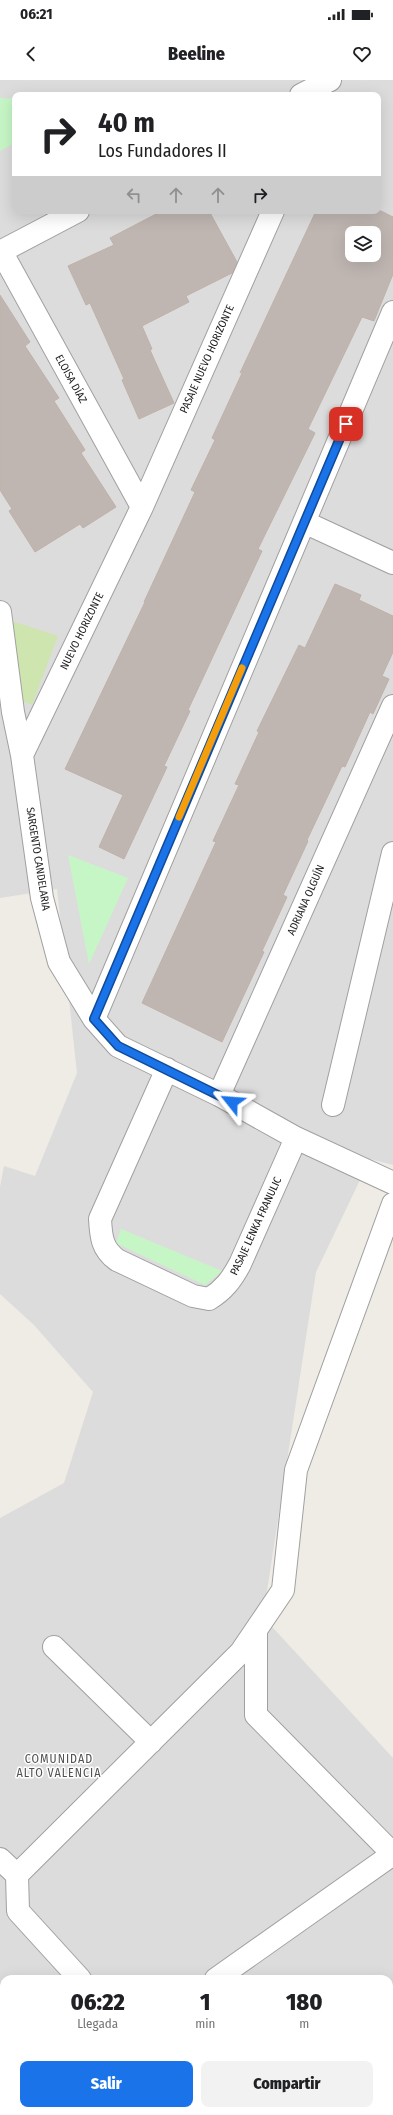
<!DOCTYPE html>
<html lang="es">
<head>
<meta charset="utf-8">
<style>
	body { margin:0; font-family:"Fira Sans Condensed",sans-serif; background:#f2f2f2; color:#202124; height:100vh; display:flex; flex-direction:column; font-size:15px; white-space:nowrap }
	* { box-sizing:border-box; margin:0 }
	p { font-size:13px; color:#757577 }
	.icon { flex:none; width:22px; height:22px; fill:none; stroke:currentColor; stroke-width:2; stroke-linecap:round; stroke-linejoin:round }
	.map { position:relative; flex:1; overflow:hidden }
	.drawer { position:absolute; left:0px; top:1895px; width:393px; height:140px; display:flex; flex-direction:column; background:#fff; border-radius:12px 12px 0 0; box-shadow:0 4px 16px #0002 }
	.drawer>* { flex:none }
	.top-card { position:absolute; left:12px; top:12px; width:369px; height:122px; border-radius:8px; box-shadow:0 4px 16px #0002; background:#fff; color:#202124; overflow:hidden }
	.buttons { position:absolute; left:345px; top:146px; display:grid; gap:8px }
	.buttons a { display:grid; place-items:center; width:36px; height:36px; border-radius:8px; background:#fff; box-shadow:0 4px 16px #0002; font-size:20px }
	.pin { position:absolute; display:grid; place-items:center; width:34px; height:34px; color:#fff; margin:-17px; border-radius:8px; box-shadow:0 2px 6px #0006 }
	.me { position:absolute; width:44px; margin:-22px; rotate:298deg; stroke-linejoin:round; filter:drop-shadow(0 0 3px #0008) }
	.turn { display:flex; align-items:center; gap:14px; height:84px; padding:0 20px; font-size:18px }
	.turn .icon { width:52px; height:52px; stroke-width:2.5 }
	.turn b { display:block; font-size:28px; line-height:34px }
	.lanes { display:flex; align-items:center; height:38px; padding:0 20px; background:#0003; justify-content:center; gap:20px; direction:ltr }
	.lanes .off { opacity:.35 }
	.eta { display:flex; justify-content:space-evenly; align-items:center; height:68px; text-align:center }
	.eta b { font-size:24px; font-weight:800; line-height:28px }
	.primary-button { display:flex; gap:8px; margin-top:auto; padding:8px 20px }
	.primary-button a { flex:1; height:46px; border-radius:8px; background:#1a73e8; color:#fff; font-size:16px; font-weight:800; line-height:46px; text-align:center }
	.primary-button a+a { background:#f2f2f2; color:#202124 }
	.status { display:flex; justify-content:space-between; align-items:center; height:28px; padding:0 20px; background:#fff; direction:ltr }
	.status svg { height:11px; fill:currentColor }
	header { display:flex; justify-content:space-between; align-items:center; height:52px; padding:0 20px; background:#fff; font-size:18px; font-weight:800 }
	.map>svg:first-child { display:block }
	.residential { fill:#dddcdc; fill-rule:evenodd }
	.grass { fill:#cee5af }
	.park { fill:#c6f6c6 }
	.building { fill:#bfb6b2; stroke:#bfb1a9; fill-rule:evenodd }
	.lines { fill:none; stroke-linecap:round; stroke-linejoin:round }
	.minor-casing { stroke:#a0a0a0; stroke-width:24 }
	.minor { stroke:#fff; stroke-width:22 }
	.route-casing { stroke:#114b97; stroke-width:10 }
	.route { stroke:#1a73e8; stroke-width:7 }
	.slow { stroke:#f59e0b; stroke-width:7 }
	.labels { text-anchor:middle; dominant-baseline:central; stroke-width:3; stroke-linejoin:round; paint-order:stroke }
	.street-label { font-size:11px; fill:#1f1f1f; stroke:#fff }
	.neighbourhood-label { font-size:12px; letter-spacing:1px; fill:#525252; stroke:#fff }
</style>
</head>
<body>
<div class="status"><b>06:21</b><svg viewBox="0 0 49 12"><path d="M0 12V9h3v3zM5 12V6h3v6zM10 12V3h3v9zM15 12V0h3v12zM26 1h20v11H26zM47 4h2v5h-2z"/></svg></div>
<header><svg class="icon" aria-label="back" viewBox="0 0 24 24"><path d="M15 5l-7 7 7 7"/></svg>Beeline<svg class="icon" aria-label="heart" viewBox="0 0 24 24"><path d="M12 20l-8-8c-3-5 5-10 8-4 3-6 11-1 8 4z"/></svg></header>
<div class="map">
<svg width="393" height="2035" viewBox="0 0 393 2035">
	<rect width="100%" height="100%" fill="#efebe5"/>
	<path class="residential" d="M 0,0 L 393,0 L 393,1085 L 370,1079 L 316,1192 L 263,1537 L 393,1678 L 393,1945 L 389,1950 L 389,1899 L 4,1899 L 4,2031 L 319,2031 L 316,2035 L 0,2035 L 0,1438 L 64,1403 L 93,1312 L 34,1245 L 0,1214 L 0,1107 L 4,1086 L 35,1096 L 77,993 L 57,809 L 0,818 ZM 15,15 L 378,15 L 378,131 L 15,131 ZM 352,153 L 374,153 L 374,175 L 352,175 Z"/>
	<path class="grass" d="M 12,541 L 58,556 L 32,625 L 21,620 Z"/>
	<path class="park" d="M 0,18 L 15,19 L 15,63 L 0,71 Z
		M 68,775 L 128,798 L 89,884 Z
		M 121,1149 L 222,1191 L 205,1205 L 116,1163 Z"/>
	<path class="building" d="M 162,131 L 209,131 L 237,182 L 232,193 L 186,216 L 189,222 L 142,246 L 152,269 L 150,270 L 174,323 L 139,339 L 122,300 L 124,299 L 90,223 L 86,225 L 68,186 L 114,165 L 110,158 Z
		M 316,131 L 381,131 L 393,137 L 393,194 L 374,241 L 362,237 L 308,349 L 315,353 L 258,469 L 262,471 L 188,630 L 190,631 L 164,686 L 167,687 L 124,779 L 99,767 L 123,715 L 65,689 L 145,522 L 144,522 L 195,412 L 191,410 L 215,360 L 212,358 L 243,291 L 240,293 ZM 352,153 L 374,153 L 374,175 L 352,175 Z
		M 0,215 L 30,262 L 25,266 L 59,318 L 54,321 L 85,370 L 81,373 L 116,427 L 83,448 L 80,444 L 35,472 L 9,431 L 12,429 L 0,410 Z
		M 335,504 L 361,515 L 359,520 L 393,536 L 393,572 L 382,596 L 389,599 L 373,634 L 370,632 L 345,687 L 342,686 L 307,760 L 308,761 L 283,815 L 287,817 L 262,871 L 264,872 L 222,962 L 142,923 L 216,762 L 213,761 L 239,705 L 235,704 L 259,652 L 257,651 L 299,565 L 305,568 Z"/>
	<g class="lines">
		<g class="minor-casing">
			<path id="minor" d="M 301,15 L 330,0
				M 1,171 L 142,427
				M 0,172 L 78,131
				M 304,442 L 393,483
				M 0,532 L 13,632 L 22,675 L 42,818 L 59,882 L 94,939 L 118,966 L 219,1015 L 296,1058 L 240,1184 C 232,1199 224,1210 209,1219 L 193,1216 L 117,1180 C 102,1169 101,1157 100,1139 L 167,989
				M 22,675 L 142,427 L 273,131
				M 94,939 L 393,232
				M 219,1015 L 393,626
				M 333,1025 L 393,773
				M 296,1058 L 393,1103
				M 256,1550 L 256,1635 L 393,1774
				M 54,1567 L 151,1662
				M 0,1779 L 17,1795 L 241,1572 L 283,1510 L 296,1390 L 393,1124
				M 17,1795 L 18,1831 L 80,1899
				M 216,1899 L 393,1774
				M 194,2035 L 197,2031"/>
		</g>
		<use href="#minor" class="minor"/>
	</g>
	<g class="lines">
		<g class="route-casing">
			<path id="route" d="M 232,1022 L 118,966 L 94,939 L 346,344"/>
		</g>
		<use href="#route" class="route"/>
		<path class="slow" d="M 179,737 L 242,588"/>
	</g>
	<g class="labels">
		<g class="street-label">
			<text transform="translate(207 279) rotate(-66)">PASAJE NUEVO HORIZONTE</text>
			<text transform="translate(71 299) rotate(61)">ELOISA DÍAZ</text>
			<text transform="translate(82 551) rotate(-64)">NUEVO HORIZONTE</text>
			<text transform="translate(38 779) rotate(81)">SARGENTO CANDELARIA</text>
			<text transform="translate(306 820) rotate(-66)">ADRIANA OLGUÍN</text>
			<text transform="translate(256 1146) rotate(-65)">PASAJE LENKA FRANULIC</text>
		</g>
		<g class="neighbourhood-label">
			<text x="59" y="1679">COMUNIDAD<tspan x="59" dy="14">ALTO VALENCIA</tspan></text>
		</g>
	</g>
</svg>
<div class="buttons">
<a><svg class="icon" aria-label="layers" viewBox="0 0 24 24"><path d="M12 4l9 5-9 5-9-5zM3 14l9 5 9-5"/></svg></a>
</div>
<div class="pin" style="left:346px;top:344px;background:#d93025"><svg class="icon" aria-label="arrive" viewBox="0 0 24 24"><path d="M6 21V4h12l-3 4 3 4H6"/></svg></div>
<svg class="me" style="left:232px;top:1022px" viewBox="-20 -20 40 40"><path d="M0-17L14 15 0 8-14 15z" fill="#1a73e8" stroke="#fff" stroke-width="4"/></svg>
<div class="top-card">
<div class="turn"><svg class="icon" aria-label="right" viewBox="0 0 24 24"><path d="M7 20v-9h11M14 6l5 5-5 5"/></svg><div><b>40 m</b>Los Fundadores II</div></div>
<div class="lanes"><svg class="icon off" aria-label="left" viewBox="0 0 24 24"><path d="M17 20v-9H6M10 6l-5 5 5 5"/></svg><svg class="icon off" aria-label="ahead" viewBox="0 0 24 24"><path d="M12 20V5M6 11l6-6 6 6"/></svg><svg class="icon off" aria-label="ahead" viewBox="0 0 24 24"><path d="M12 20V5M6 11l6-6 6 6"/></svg><svg class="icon" aria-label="right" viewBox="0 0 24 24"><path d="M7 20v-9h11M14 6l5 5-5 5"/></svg></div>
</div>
<section class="drawer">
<div class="eta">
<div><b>06:22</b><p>Llegada</p></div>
<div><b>1</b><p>min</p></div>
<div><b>180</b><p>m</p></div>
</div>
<div class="primary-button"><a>Salir</a><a>Compartir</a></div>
</section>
</div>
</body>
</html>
